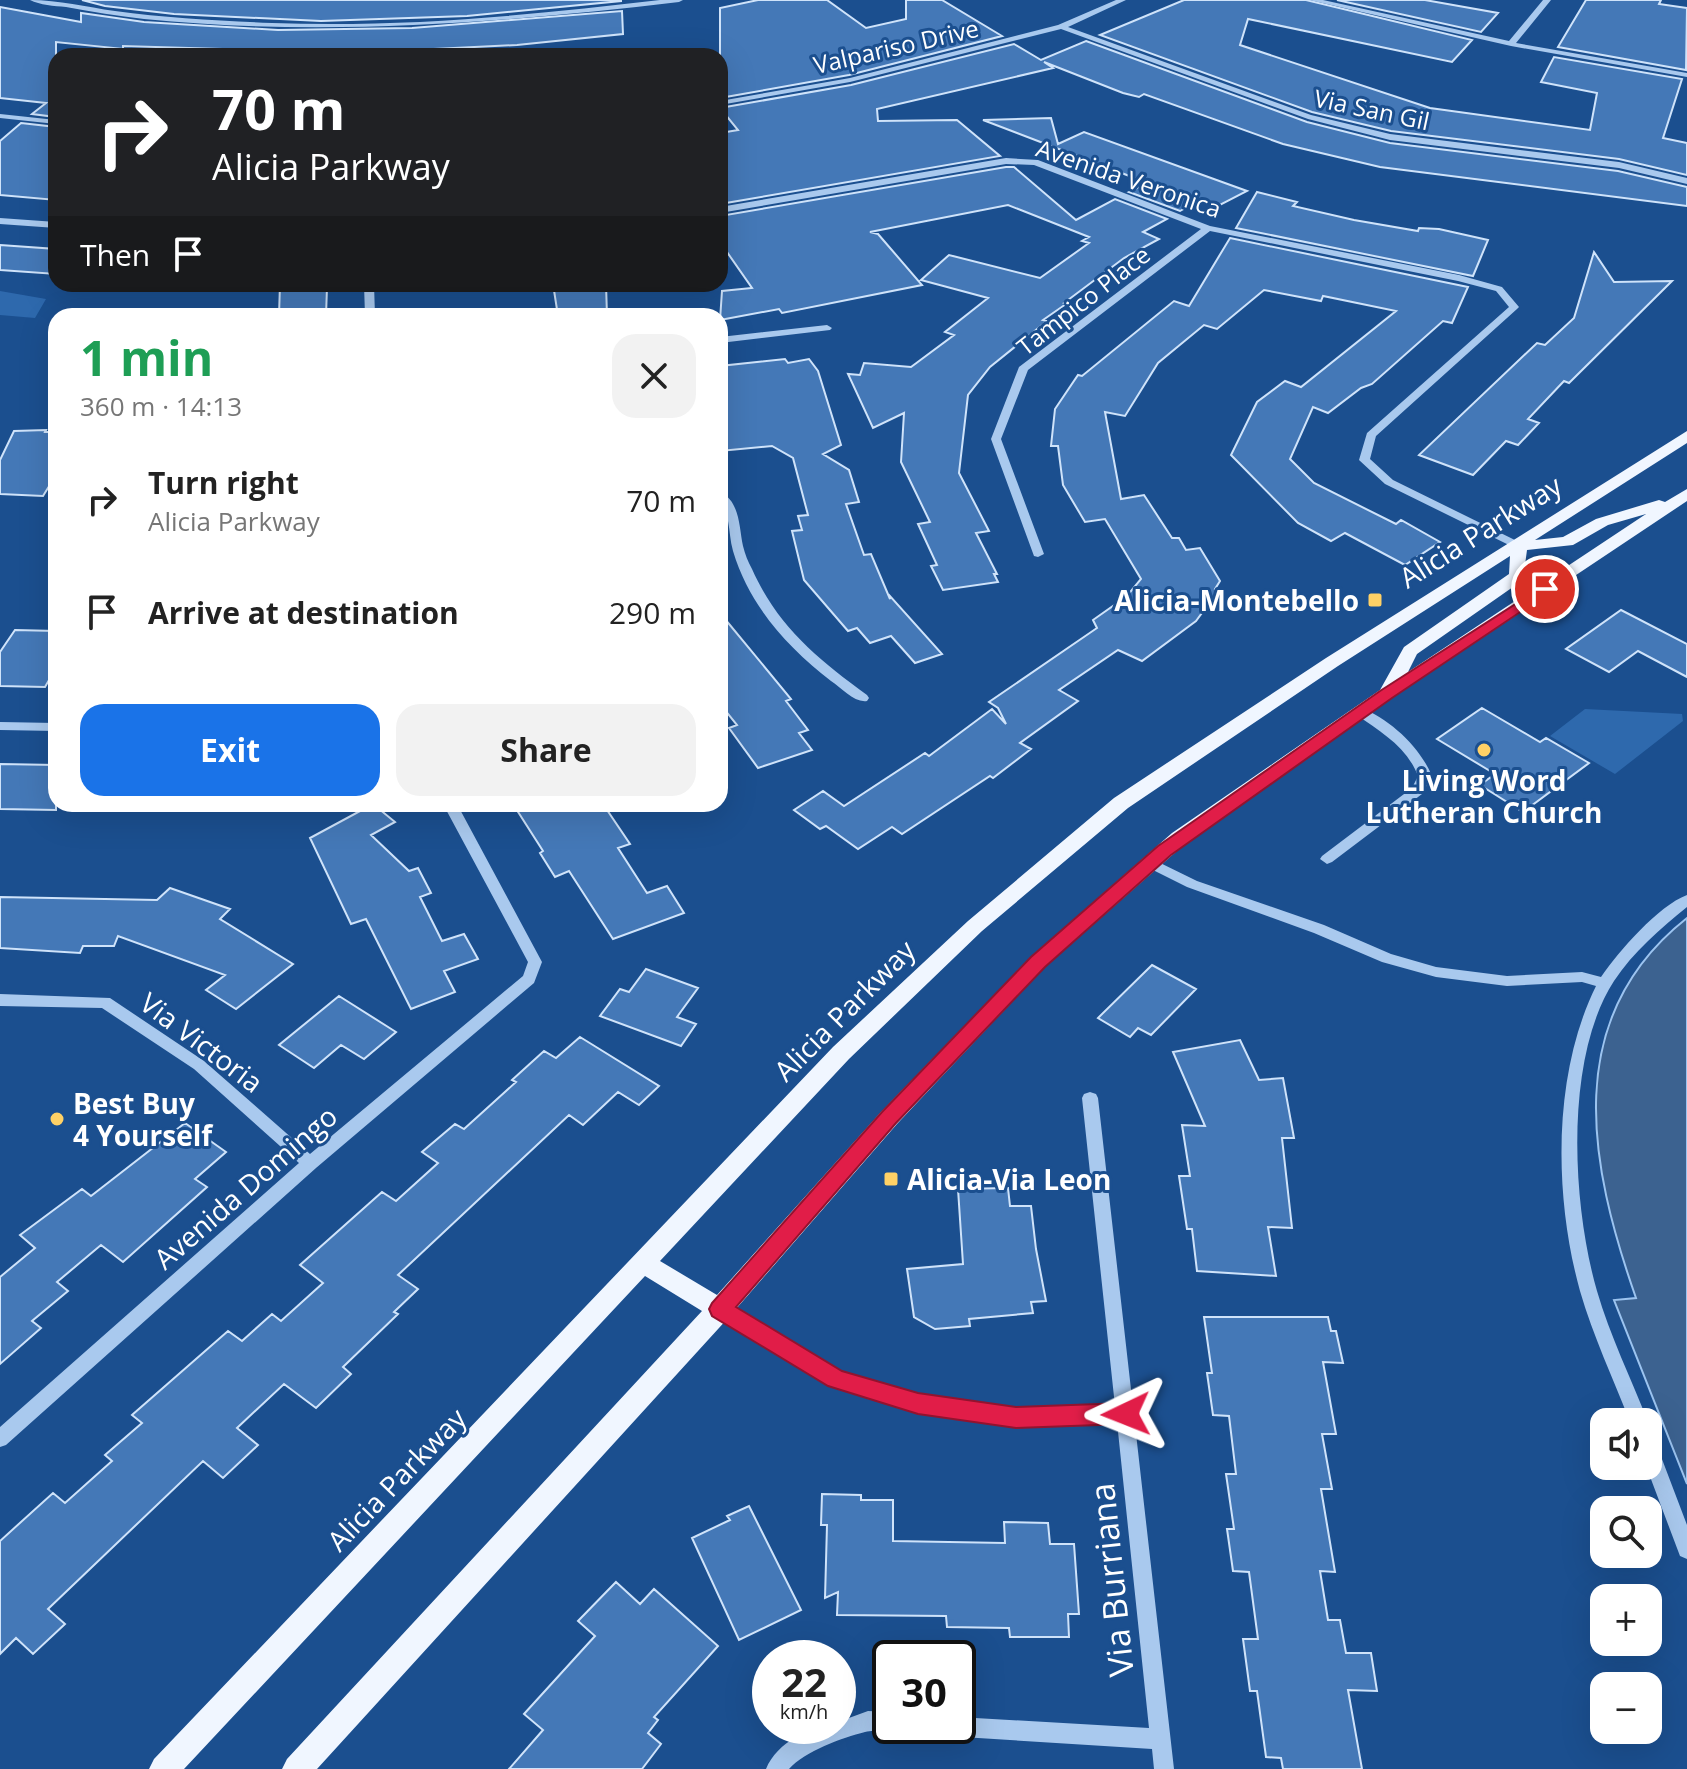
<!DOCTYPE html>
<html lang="en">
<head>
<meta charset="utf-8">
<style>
	body { margin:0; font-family:"Open Sans",sans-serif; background:#f2f2f2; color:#222; height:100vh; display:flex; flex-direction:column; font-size:30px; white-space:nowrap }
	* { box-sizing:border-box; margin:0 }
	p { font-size:26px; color:#767676 }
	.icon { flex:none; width:44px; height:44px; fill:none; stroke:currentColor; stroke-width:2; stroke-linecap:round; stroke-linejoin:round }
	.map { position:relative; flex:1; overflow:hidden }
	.panel { position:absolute; left:48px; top:308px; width:680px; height:504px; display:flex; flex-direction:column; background:#fff; border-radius:24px; box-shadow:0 8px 32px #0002 }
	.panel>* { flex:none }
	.hud { position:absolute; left:48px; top:48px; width:680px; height:244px; border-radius:24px; box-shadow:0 8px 32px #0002; background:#202124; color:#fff; overflow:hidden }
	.controls { position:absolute; left:1590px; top:1408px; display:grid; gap:16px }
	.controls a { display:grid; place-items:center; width:72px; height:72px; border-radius:16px; background:#fff; box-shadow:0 8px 32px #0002; font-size:40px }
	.speed { position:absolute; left:752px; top:1640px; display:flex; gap:16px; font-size:40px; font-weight:700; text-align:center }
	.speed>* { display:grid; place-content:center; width:104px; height:104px; border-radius:50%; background:#fff; box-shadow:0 8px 32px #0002; line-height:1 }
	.speed small { font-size:20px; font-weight:400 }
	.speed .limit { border:4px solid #111; border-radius:12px; background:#fff; color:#111 }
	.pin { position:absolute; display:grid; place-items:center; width:68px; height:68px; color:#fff; margin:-34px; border:4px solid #fff; border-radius:50%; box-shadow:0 2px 8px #0007 }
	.me { position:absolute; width:88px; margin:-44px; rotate:268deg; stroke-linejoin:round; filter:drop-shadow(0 0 6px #0008) }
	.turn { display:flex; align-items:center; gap:28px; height:168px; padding:0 32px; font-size:36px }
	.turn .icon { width:104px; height:104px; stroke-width:2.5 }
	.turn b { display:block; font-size:56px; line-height:68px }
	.then { display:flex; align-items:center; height:76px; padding:0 32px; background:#0003; gap:16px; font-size:30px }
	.round { display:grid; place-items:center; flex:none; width:84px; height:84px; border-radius:24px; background:#f2f2f2 }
	.headline { display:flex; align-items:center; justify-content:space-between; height:136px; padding:0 32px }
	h1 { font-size:48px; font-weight:700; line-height:60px; color:#1e9e55 }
	.action { display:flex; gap:16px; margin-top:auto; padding:16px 32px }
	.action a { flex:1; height:92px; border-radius:24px; background:#1a73e8; color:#fff; font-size:32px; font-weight:700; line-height:92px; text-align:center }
	.action a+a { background:#f2f2f2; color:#222 }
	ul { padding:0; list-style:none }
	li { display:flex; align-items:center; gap:24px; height:112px; padding:0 32px }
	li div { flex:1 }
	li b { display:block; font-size:30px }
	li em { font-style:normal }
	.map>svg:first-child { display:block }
	.green { fill:#2e69ad }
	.water { fill:#3c6290; stroke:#9cc4f0; stroke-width:2 }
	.building { fill:#4478b7; stroke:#cfe3fa; stroke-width:2 }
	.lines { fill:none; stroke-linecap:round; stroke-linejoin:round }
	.minor { fill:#a9c9ee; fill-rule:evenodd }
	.major { fill:#f0f6ff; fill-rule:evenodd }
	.route { fill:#e11d48; stroke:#92132f; stroke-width:2 }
	.poi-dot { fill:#ffd166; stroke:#1b4f8f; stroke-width:3 }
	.labels { text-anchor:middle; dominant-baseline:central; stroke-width:6; stroke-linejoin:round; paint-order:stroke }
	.far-street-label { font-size:24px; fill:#fff; stroke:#1b4f8f }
	.street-label { font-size:28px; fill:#fff; stroke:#1b4f8f }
	.poi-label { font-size:28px; font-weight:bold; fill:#fff; stroke:#1b4f8f; text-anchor:start }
	.near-street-label { font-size:34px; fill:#fff; stroke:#1b4f8f }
</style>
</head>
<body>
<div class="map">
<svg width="1687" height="1769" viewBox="0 0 1687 1769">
	<rect width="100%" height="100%" fill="#1b4f8f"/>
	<path class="green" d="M 0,291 L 46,299 L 35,318 L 0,315 Z
		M 1585,709 L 1682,714 L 1683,721 L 1615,774 L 1550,736 Z"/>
	<path class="water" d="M 1687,918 L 1687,1484 L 1614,1300 L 1636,1298 C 1589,1164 1560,1018 1687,918 Z"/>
	<path class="building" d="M 82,0 L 621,0 L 621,1 L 467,16 L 321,21 L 174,14 L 105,6 Z
		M 758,0 L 827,0 L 866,28 L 906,19 L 906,0 L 942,0 L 1002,36 L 849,75 L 720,98 L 720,8 Z
		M 1184,0 L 1306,0 L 1472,40 L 1452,62 L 1248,19 L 1240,45 L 1430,108 L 1590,130 L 1597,93 L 1541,82 L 1554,57 L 1682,79 L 1663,138 L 1687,143 L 1687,175 L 1619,159 L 1391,131 L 1312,112 L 1100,35 Z
		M 1337,0 L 1425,0 L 1498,13 L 1481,32 Z
		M 1586,0 L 1661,0 L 1659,4 L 1687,8 L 1686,70 L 1558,47 Z
		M 0,7 L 81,22 L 81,13 L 144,22 L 278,30 L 412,28 L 622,11 L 623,34 L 517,45 L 352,53 L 123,46 L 123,49 L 56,42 L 56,117 L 32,114 L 46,103 L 0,98 Z
		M 1086,41 L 1307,122 L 1390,143 L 1618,171 L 1687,187 L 1687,206 L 1380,167 L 1283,144 L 1144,94 L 1139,97 L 1123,93 L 1044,62 L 1053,68 L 877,109 L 878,121 L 957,120 L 1000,156 L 720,204 L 720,133 L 738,130 L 720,108 L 851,85 L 1014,44 L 1041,60 Z
		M 1051,118 L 1058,144 L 1084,132 L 1247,191 L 1216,207 L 1198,201 L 1180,211 L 1129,192 L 1145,184 L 1132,177 L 983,120 Z
		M 21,123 L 56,127 L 56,200 L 0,195 L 0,141 Z
		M 1006,167 L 1014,167 L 1076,220 L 1115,199 L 1167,219 L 1143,232 L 1159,239 L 1124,258 L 1064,303 L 1066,304 L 1043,320 L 1047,321 L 990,367 L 968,395 L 959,473 L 989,531 L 976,533 L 997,574 L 994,574 L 998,582 L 943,590 L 931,566 L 937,565 L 918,524 L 930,522 L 901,462 L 904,413 L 873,428 L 848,374 L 860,375 L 864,363 L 911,367 L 954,335 L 945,332 L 988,298 L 921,280 L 949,255 L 1040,278 L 1089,243 L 1082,241 L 1089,237 L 1008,205 L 870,232 L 878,234 L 922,285 L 782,313 L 779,309 L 720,320 L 722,291 L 752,288 L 720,242 L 720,216 Z
		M 1257,192 L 1297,202 L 1293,206 L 1354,220 L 1418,231 L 1419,228 L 1439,229 L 1488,240 L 1473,276 L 1236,228 Z
		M 1230,238 L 1468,287 L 1452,323 L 1443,321 L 1372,384 L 1361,388 L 1328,413 L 1313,407 L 1290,459 L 1314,483 L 1396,524 L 1401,520 L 1440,542 L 1405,565 L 1345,533 L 1331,541 L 1298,523 L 1231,455 L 1257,402 L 1285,381 L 1301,387 L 1396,311 L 1323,296 L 1321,301 L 1264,290 L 1217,329 L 1204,325 L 1158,363 L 1125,416 L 1105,412 L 1121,499 L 1144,495 L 1172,538 L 1179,538 L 1186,550 L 1200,548 L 1220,581 L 1215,589 L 1218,591 L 1196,621 L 1142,661 L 1118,650 L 1059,690 L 1078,701 L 1020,743 L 1031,749 L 993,778 L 990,776 L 902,834 L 892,827 L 858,849 L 826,826 L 820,829 L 794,810 L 823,791 L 844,806 L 925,753 L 929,756 L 992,709 L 1006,724 L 998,708 L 989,702 L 1097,628 L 1093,620 L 1127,596 L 1141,579 L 1105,519 L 1085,522 L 1063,485 L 1058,446 L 1051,446 L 1055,409 L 1078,375 L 1082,376 L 1174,301 L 1189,306 Z
		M 0,245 L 56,249 L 56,274 L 0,270 Z
		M 1594,252 L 1614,282 L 1672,281 L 1569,383 L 1564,381 L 1528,419 L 1539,423 L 1518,445 L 1506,441 L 1473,475 L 1419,455 L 1537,343 L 1545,345 L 1574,318 Z
		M 280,284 L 327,287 L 326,316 L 279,316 Z
		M 553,284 L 606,284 L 607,316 L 558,316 Z
		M 785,359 L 788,363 L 809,359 L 818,371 L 841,445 L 823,454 L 849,470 L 859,502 L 846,504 L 864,555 L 871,554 L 890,599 L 890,596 L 942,654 L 915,663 L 891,636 L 870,643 L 857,628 L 848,631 L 804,580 L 792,531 L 802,530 L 798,516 L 808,515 L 793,458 L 772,446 L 720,451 L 720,366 Z
		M 46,430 L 45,432 L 56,432 L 56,475 L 43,496 L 0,494 L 0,460 L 14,431 Z
		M 1621,610 L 1687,644 L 1687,677 L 1638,651 L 1609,672 L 1566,649 Z
		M 720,613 L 791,699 L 786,701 L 808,730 L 799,733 L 812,750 L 758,768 L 729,728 L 737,725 L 720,704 Z
		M 15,630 L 56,631 L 56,668 L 45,687 L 0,686 L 0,652 Z
		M 1482,708 L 1540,742 L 1546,738 L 1589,763 L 1523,812 L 1480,785 L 1495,774 L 1437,739 Z
		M 0,764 L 56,765 L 56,810 L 0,809 Z
		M 373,804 L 395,822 L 371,835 L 409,871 L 418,868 L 431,893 L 420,897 L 442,941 L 464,934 L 478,959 L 444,971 L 455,992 L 411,1009 L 366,919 L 351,924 L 310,838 Z
		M 513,804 L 603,804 L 630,844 L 618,848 L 647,893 L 667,886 L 684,913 L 613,939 L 569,871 L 555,877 L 540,853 L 543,851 Z
		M 170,888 L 230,909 L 220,919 L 293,964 L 236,1009 L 206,990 L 225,975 L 118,936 L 114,946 L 83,946 L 80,953 L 0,948 L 0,897 L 157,900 Z
		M 1152,965 L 1196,989 L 1151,1035 L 1138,1028 L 1130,1037 L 1098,1018 Z
		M 646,969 L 698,988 L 677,1017 L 696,1024 L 681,1046 L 600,1016 L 620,989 L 629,992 Z
		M 339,996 L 396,1032 L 364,1059 L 341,1045 L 314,1068 L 279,1045 Z
		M 580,1037 L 659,1086 L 639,1105 L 618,1092 L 583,1125 L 569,1115 L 398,1275 L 418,1289 L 394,1312 L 398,1314 L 343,1367 L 351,1374 L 316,1408 L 284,1384 L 237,1428 L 258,1445 L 223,1478 L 203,1461 L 48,1609 L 65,1624 L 33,1654 L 16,1638 L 0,1654 L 0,1541 L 53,1493 L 65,1503 L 112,1461 L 105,1455 L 142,1423 L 132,1415 L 228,1331 L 242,1341 L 272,1314 L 281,1321 L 323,1283 L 300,1265 L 382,1192 L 396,1201 L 438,1163 L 422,1152 L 455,1124 L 464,1129 L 516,1082 L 512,1080 L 544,1051 L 556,1058 Z
		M 1240,1040 L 1259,1080 L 1283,1078 L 1294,1138 L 1282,1138 L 1292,1228 L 1268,1227 L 1276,1276 L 1197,1271 L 1192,1229 L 1187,1229 L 1179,1176 L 1190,1176 L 1182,1125 L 1205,1126 L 1173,1052 Z
		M 185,1123 L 226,1152 L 195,1179 L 207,1187 L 123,1262 L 101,1245 L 57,1282 L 68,1291 L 32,1321 L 41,1328 L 0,1364 L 0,1277 L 35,1248 L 20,1235 L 82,1189 L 91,1196 Z
		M 1008,1188 L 1010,1206 L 1031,1206 L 1036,1249 L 1046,1301 L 1031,1302 L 1033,1313 L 969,1319 L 970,1326 L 935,1329 L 914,1317 L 907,1269 L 963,1264 L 958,1189 Z
		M 1204,1317 L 1328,1317 L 1331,1331 L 1336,1331 L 1343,1363 L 1323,1362 L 1336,1434 L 1322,1434 L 1332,1489 L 1321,1489 L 1335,1572 L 1320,1571 L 1328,1620 L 1340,1620 L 1346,1653 L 1371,1653 L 1377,1691 L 1348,1690 L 1362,1769 L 1283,1769 L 1281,1758 L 1266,1757 L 1257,1691 L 1250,1691 L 1243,1639 L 1258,1639 L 1249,1572 L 1233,1571 L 1227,1529 L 1234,1529 L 1226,1474 L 1236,1474 L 1229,1416 L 1213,1415 L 1207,1373 L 1212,1373 Z
		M 822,1494 L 861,1495 L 861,1500 L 893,1500 L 893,1541 L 1005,1543 L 1004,1522 L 1048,1523 L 1050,1544 L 1074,1544 L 1079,1614 L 1068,1614 L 1069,1637 L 1010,1637 L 1009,1628 L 947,1627 L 946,1616 L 837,1615 L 838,1592 L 825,1598 L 827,1525 L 821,1525 Z
		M 749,1506 L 801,1610 L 739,1640 L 692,1538 L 730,1520 L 727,1516 Z
		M 616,1582 L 640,1604 L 654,1589 L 718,1646 L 654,1717 L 658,1720 L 648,1733 L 661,1744 L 642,1769 L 509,1769 L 543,1730 L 524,1714 L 595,1636 L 578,1621 Z"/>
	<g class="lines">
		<path class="minor" d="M 30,0 C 59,0 86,7 115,11 C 167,18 220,21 272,23 C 402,28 532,15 660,0 L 683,0 L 679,2 C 501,23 323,37 144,19 C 118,16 92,12 66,7 C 54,6 40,5 30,0 Z
			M 1116,0 L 1126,0 L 1068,27 L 1311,115 L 1390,134 L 1619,162 L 1687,178 L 1687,184 L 1619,168 L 1390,140 L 1308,119 L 1061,29 L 850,82 L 720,105 L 720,101 L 850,78 L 1058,25 Z
			M 1309,0 L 1323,0 L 1509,41 L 1543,0 L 1551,0 L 1516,43 L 1687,73 L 1687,77 L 1511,46 Z
			M 0,114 L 56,120 L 56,124 L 0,118 Z
			M 1006,158 L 1038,160 L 1210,226 L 1459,275 L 1502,287 L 1519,307 L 1517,309 L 1376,436 L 1370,459 L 1393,480 L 1523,544 L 1523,548 L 1515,548 L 1385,484 L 1359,460 L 1367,433 L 1509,307 L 1496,291 L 1458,281 L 1210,231 L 1028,370 L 1001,439 L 1044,554 L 1038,557 L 1034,556 L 991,439 L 1019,367 L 1201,229 L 1034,165 L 1006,164 L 720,213 L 720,207 Z
			M 0,218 L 56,222 L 56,228 L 0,224 Z
			M 364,284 L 374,284 L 375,316 L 365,316 Z
			M 827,325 L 832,328 L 830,330 L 720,343 L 720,337 Z
			M 720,492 C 740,501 739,527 743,546 C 745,554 748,562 752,569 C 778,627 817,658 867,695 L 869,698 L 867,701 C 854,703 842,688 831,681 C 787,647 749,605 733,551 C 730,541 730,531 728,521 C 726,510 720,502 720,492 Z
			M 1361,708 C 1390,719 1420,747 1432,776 L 1422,794 L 1332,862 L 1327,864 L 1320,859 L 1322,856 L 1412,788 L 1418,776 C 1407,747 1381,732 1357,715 L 1355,712 L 1357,709 Z
			M 0,722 L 56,723 L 56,731 L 0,730 Z
			M 443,804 L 457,804 L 542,962 L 534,983 L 316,1168 L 6,1445 L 0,1447 L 0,1427 L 299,1163 L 194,1069 L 102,1008 L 0,1006 L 0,994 L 110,998 L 204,1061 L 310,1154 L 523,976 L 528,962 Z
			M 1150,858 L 1197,881 L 1324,925 L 1391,954 L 1436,967 L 1507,976 L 1582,972 L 1601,977 C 1619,951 1658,906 1687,895 L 1687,907 C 1660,929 1633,952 1614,981 C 1564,1058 1572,1205 1597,1291 C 1610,1336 1631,1378 1648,1422 L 1630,1422 C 1613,1378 1593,1336 1580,1291 C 1554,1197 1552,1075 1596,986 L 1582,982 L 1507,986 L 1436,977 L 1382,962 L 1314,933 L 1187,887 L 1145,866 L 1143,863 L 1145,860 Z
			M 1090,1092 L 1096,1094 L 1098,1098 L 1174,1769 L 1154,1769 L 1152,1749 L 946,1736 L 939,1733 L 936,1726 L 958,1726 L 958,1717 L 1149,1728 L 1117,1422 L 1016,1425 L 918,1412 L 830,1385 L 714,1314 L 711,1309 L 714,1304 L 720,1302 L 726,1304 L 841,1373 L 918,1396 L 1016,1409 L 1115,1406 L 1082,1098 L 1084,1094 Z
			M 1648,1438 L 1654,1440 L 1657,1446 L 1687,1525 L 1687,1559 L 1680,1556 L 1646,1466 Z
			M 868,1711 L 890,1712 L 890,1726 L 898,1726 L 897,1729 C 886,1734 876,1729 865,1732 C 842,1738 805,1751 789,1769 L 766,1769 C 777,1742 810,1726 838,1726 L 838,1722 Z"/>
		<path class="major" d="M 1687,431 L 1687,443 L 1535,540 L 1563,537 L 1596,519 L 1659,500 L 1665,502 L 1687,489 L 1687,501 L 1392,698 L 1186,843 L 1045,967 L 897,1124 L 729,1317 L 317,1769 L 282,1769 L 287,1759 L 702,1311 L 645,1276 L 184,1769 L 149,1769 L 154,1759 L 833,1047 L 968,921 L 1114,798 L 1326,658 ZM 1646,514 L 1408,672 L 1417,654 L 1523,580 L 1527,550 L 1573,545 L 1608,525 ZM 1510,556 L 1509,574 L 1404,647 L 1380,690 L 1172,833 L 1031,957 L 881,1112 L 717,1295 L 660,1261 L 849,1059 L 982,931 L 1128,808 L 1338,666 Z"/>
	</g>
	<path class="route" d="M 1545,585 L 1553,589 L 1550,592 L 1392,698 L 1171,855 L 1045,967 L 896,1123 L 736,1307 L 842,1371 L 918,1393 L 1016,1407 L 1126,1403 L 1134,1406 L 1137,1414 L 1134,1421 L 1126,1424 L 1016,1428 L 918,1414 L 828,1386 L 712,1316 L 709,1309 L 712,1303 L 882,1112 L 1031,957 L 1158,846 L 1380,691 Z"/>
	<g class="poi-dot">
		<rect x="1367" y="592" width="16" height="16" rx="4"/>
		<circle cx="1484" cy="750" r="8"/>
		<circle cx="57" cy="1119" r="8"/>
		<rect x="883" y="1171" width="16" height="16" rx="4"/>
	</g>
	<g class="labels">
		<g class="far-street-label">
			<text transform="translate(896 46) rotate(-13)">Valpariso Drive</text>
			<text transform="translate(1372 109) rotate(12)">Via San Gil</text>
			<text transform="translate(1129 178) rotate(19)">Avenida Veronica</text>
			<text transform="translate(1083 300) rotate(-38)">Tampico Place</text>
		</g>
		<g class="street-label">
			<text transform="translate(1480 531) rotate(-32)">Alicia Parkway</text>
			<text transform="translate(844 1010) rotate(-45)">Alicia Parkway</text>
			<text transform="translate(202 1042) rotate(37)">Via Victoria</text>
			<text transform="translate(245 1187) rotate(-41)">Avenida Domingo</text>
			<text transform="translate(396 1479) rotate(-46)">Alicia Parkway</text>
		</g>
		<g class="poi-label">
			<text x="1359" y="600" text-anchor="end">Alicia-Montebello</text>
			<text x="1484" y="780" text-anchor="middle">Living Word<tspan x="1484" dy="32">Lutheran Church</tspan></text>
			<text x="73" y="1103">Best Buy<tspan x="73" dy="32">4 Yourself</tspan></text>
			<text x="907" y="1179">Alicia-Via Leon</text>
		</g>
		<g class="near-street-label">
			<text transform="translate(1111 1580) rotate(-96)">Via Burriana</text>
		</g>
	</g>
</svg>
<div class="controls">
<a><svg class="icon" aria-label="sound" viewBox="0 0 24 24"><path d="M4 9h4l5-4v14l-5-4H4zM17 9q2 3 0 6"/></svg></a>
<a><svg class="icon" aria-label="search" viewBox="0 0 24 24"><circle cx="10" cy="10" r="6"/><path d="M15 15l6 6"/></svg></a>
<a>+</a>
<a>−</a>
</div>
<div class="speed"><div>22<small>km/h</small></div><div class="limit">30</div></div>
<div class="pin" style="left:1545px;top:589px;background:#d93025"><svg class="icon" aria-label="arrive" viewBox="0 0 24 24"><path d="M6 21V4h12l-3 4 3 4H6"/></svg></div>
<svg class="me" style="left:1126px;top:1414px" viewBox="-20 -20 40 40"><path d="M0-17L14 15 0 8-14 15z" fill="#e11d48" stroke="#fff" stroke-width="4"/></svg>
<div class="hud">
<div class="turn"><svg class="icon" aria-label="right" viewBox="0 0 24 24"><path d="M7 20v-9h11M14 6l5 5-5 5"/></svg><div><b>70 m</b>Alicia Parkway</div></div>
<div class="then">Then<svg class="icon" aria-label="arrive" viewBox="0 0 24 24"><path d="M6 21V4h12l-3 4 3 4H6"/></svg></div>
</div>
<section class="panel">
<div class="headline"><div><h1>1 min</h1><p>360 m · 14:13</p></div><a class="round"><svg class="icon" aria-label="close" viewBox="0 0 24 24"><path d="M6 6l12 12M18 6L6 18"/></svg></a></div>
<ul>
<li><svg class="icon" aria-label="right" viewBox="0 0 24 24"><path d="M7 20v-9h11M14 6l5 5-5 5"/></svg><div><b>Turn right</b><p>Alicia Parkway</p></div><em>70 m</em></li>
<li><svg class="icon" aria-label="arrive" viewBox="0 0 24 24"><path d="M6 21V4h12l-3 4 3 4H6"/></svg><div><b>Arrive at destination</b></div><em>290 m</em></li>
</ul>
<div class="action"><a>Exit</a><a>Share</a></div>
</section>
</div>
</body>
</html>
